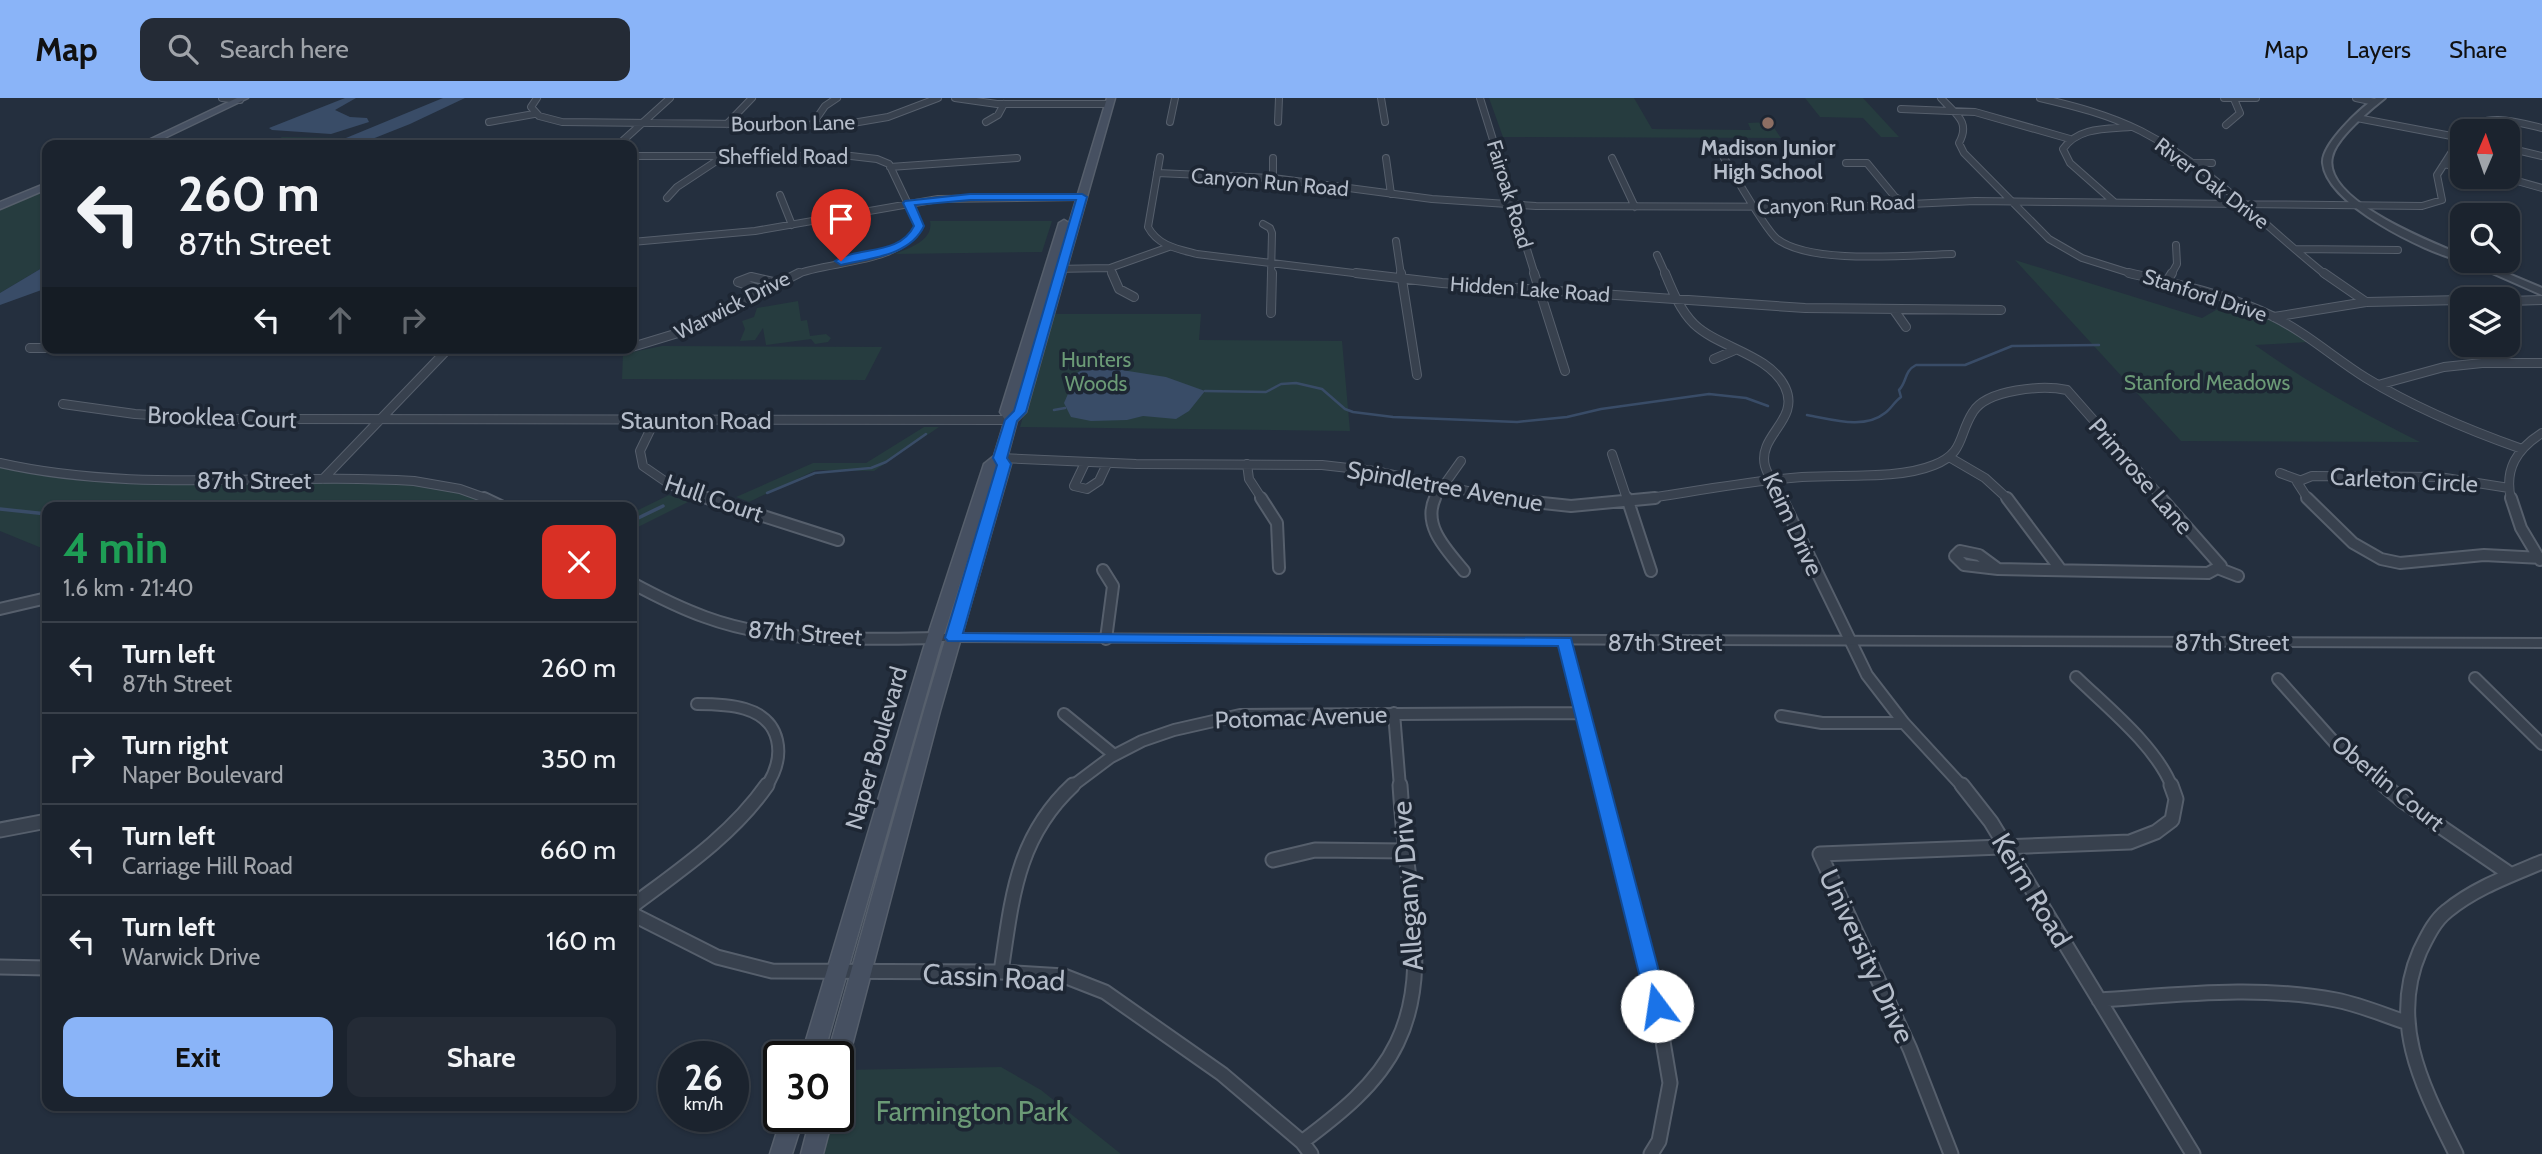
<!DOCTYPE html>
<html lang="en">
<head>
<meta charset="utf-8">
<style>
	body { margin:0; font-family:Cabin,sans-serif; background:#242b36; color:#f1f3f6; height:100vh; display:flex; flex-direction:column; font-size:26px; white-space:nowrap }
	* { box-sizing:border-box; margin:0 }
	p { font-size:23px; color:#a0a4aa }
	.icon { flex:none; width:38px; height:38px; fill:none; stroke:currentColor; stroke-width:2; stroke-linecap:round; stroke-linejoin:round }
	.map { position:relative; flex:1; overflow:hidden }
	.panel { position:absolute; left:42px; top:404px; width:595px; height:609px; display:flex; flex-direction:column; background:#1b232e; border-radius:14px; box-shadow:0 2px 5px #0004,0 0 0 2px #39404a }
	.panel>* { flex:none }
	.banner { position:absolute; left:42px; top:42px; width:595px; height:214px; border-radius:14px; box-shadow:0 2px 5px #0004,0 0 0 2px #39404a; background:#1b232e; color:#f1f3f6; overflow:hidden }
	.needle { width:46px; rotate:2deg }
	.fabs { position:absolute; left:2450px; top:21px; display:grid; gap:14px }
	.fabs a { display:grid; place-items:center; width:70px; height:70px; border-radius:14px; background:#1b232e; box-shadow:0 2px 5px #0004,0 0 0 2px #39404a; font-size:35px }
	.speed { position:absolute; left:658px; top:943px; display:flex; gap:14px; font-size:35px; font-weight:700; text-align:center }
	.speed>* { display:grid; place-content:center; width:91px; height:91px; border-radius:50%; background:#1b232e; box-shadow:0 2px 5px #0004,0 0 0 2px #39404a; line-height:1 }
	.speed small { font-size:18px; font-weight:400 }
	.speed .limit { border:4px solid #111; border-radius:10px; background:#fff; color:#111 }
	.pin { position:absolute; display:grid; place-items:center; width:60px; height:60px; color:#fff; margin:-72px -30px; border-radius:50% 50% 50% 0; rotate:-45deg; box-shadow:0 0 7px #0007 }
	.pin .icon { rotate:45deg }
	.me { position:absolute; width:77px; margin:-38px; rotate:346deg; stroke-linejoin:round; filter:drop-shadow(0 0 5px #0008) }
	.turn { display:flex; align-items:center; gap:24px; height:147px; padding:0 21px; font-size:32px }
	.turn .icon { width:91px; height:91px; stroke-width:2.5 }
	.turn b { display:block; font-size:49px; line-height:60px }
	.lanes { display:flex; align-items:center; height:66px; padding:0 21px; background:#0003; justify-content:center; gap:35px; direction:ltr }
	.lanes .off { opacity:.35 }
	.round { display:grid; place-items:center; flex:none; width:74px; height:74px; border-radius:14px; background:#242b36 }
	.head { display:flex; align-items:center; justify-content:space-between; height:119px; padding:0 21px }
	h1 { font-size:42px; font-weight:700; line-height:52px; color:#1e9e55 }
	.action { display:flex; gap:14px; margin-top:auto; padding:14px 21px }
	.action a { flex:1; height:80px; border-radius:14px; background:#8ab4f8; color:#111; font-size:28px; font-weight:700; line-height:80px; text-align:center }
	.action a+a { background:#242b36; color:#f1f3f6 }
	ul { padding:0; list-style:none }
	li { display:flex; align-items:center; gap:21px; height:91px; padding:0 21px; border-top:2px solid #39404a }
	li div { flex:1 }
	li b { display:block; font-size:26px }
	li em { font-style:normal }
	header { display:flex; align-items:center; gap:42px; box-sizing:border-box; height:98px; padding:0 35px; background:#8ab4f8; color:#111 }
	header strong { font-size:33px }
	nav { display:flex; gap:38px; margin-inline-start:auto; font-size:24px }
	.search { width:490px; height:63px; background:#242b36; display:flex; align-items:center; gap:18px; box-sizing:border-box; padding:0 24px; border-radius:14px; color:#a0a4aa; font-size:26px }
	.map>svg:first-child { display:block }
	.green { fill:#263c3f }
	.water { fill:#394c67 }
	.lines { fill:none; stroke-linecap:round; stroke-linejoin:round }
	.stream-far1 { stroke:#394c67; stroke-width:2.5 }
	.stream { stroke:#394c67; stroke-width:3.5 }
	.minor-far3-casing { stroke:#565f6c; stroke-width:8 }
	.minor-far2-casing { stroke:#565f6c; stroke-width:10 }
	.minor-far1-casing { stroke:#565f6c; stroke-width:14 }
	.minor-casing { stroke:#565f6c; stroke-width:17 }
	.tertiary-casing { stroke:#565f6c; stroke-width:4 }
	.secondary-casing { stroke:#565f6c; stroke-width:3 }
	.minor-far3 { stroke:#38414e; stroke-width:6 }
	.minor-far2 { stroke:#38414e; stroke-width:8 }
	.minor-far1 { stroke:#38414e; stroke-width:10 }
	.minor { stroke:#38414e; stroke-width:13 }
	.tertiary { fill:#38414e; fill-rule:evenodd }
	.secondary { fill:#465061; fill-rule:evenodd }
	.route { fill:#1a73e8; stroke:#114b97; stroke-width:2 }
	.education-dot { fill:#8d6e63; stroke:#1d2633; stroke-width:2.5 }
	.labels { text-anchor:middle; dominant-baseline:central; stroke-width:7; stroke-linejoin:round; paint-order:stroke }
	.far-street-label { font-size:21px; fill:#b4bcc9; stroke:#1d2633 }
	.far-poi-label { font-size:21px; font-weight:bold; fill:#b4bcc9; stroke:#1d2633 }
	.far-park-label { font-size:21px; fill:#6b9a76; stroke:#1d2633 }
	.street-label { font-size:24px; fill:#b4bcc9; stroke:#1d2633 }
	.near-street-label { font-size:28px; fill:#b4bcc9; stroke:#1d2633 }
	.near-park-label { font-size:28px; fill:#6b9a76; stroke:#1d2633 }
</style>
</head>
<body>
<header>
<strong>Map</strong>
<div class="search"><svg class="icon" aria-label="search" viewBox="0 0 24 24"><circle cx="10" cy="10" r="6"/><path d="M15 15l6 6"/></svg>Search here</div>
<nav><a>Map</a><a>Layers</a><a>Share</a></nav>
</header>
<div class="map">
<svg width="2542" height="1056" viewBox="0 0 2542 1056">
	<rect width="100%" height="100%" fill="#242f3e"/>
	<path class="green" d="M 1489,0 L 1634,0 L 1652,31 L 1751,32 L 1748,25 L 1770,24 L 1781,40 L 1503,39 Z
		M 1805,0 L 1863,0 L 1899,39 L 1881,39 L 1863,20 L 1820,19 Z
		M 282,39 L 347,40 L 329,47 L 269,47 Z
		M 47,92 L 47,167 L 0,195 L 0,112 Z
		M 930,123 L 1052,123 L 1042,154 L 895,156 C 910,150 934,142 930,123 Z
		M 2015,162 L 2202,220 L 2230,204 C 2258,214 2285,227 2309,244 L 2255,247 C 2308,285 2362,315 2420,344 L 2181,343 Z
		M 798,203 L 801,223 L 807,222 L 810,238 L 826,236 L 831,240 L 828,244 L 815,246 L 811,241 L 766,247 L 763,230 L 755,242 L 740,243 L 745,231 L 742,223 L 754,219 L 757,210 Z
		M 1053,216 L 1201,216 L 1199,242 L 1342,243 L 1350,333 L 1020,329 Z
		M 662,248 L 882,249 L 865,282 L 622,281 L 623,256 Z
		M 924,329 L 939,329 L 874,373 L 816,372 L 749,404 L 736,399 L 813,365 L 866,365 Z
		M 0,369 C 100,393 206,384 309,384 C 373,384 437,381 497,409 L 47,410 L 47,451 L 44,451 L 0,433 Z
		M 669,397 L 688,404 L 632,432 L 632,415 Z
		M 1001,969 L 1041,992 L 1121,1056 L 823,1056 L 832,1019 L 838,1018 L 838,993 L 844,972 Z"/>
	<path class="water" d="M 345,0 L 356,0 L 335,12 L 350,19 L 367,20 L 369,24 L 331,36 L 272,32 L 269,30 Z
		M 443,0 L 465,0 L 410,26 L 357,47 L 329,47 Z
		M 47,167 L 47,190 L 0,207 L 0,195 Z
		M 1090,267 L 1166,279 L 1205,293 L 1189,313 L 1176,321 L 1143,318 L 1127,322 L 1091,323 L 1071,319 L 1064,305 L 1077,275 Z"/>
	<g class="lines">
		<path class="stream-far1" d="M 1205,293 L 1266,294 L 1281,286 L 1296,285 L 1322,291 L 1345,311 L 1353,314 L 1393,319 L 1517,324 L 1567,319 L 1601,311 L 1709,296 L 1746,300 L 1768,308
			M 1054,312 L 1065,310
			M 1807,317 C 1831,321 1864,332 1885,315 C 1891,311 1894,304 1901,299 L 1899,292 C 1907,284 1904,273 1916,267 L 1965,267 L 2012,248 L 2099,247
			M 767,395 L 815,375 L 871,370 L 886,364 L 926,336"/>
		<path class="stream" d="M 0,411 L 47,416
			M 632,423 L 663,408"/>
		<g class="minor-far3-casing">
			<path id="minor-far3" d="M 222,0 L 240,2
				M 537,0 L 531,9 L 539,18 L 562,24 L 841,27 L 888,19 L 938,0
				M 955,0 L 997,6 L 1109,6
				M 1381,0 L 1385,24
				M 1480,0 L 1535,177
				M 1941,0 C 1955,16 1971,23 1959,45 L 1964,55 L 2049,141 L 2082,160 L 2136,177
				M 2040,0 C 2075,8 2109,17 2141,33 C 2211,69 2265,129 2326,177
				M 2224,0 L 2256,0
				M 2356,0 L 2375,4
				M 1901,11 L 1975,14 L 2070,41
				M 2357,20 L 2462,40
				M 489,24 L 534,16
				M 986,24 L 998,17 L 1004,6
				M 1170,24 L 1175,0
				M 1278,24 L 1279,0
				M 727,26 L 752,0
				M 812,27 L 825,8 L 837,0
				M 2226,27 L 2240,15 L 2234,1
				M 2465,33 C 2486,14 2517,24 2542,30
				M 618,47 L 670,0
				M 2508,50 L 2542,58
				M 632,58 L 851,58 L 877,61 L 889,66 L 919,129 C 896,167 832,162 794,177
				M 1160,59 L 1148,129 C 1158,148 1178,151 1197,156 L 1370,177
				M 1273,60 L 1273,80
				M 1386,60 L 1391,96
				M 1612,60 L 1635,109
				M 1724,60 C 1735,77 1764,130 1777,141 C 1811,167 1909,157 1952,156
				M 2173,64 L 2212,65
				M 1846,65 L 1867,65 L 1895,99 L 1905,105
				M 2444,66 L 2462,70
				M 890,69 L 1017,60
				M 1157,75 L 1273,80 L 1432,101 L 1536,108 L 1846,109 L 1975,103 L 2422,108 L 2442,102 L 2437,77 L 2462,38
				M 2503,79 L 2542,90
				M 780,97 L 792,127
				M 667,100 L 677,89 L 724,58
				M 2113,103 L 2070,65 L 2063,51 C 2078,29 2106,31 2130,29
				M 1263,126 L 1270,130 L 1272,135 L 1271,177
				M 1396,143 L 1401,177
				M 632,144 L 755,133 L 938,101 L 1082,99
				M 2295,151 L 2398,152
				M 1657,157 L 1666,177
				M 1110,170 L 1113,177
				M 1053,171 L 1110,170 L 1169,149
				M 2171,177 L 2177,166 L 2176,147"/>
		</g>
		<g class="minor-far2-casing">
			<path id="minor-far2" d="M 1112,175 L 1119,191 L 1134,199
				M 1356,175 L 1442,185 L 1805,210 L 2001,212
				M 1401,175 L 1417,277
				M 1534,175 L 1565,273
				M 1665,175 C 1672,192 1680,212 1694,226 C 1719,250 1769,256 1785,289 C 1801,322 1757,337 1765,368 C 1768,379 1777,391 1782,401
				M 2129,175 C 2178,187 2227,196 2272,218 C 2307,235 2334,260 2366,280 C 2415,310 2468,332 2522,351
				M 2324,175 L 2366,204
				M 2167,183 L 2172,175
				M 759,191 L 738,184 L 751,179 L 773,184
				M 2508,203 L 2542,202
				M 1894,212 L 1906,229
				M 1271,215 L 1272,175
				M 2274,219 L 2366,204 L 2462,202
				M 632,249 L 688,232 L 799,175
				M 30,250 L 47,250
				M 49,250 L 88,250
				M 216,250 L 266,253 L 587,253 L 623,250
				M 1714,261 L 1735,252
				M 2378,287 L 2444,269 L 2482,265 L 2542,265
				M 63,306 L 135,316 L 217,321 L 1011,322
				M 655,322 L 640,353 L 643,368 L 672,388 L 713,401
				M 1612,356 L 1627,401
				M 1949,359 L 1985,380 L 2008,401
				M 1000,360 L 1136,366 L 1322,367 L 1375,373 L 1504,401
				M 0,365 C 137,396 275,374 414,383 L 460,391 L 488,401
				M 1085,365 L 1074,388 L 1087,391 L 1099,383 L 1107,366
				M 1247,366 L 1249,381 L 1262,401
				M 2280,375 L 2299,382
				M 323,381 L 447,252
				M 1434,401 L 1461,363
				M 1644,401 C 1697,393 1749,383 1802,379 C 1842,376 1897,382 1934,367 C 1965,355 1958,337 1973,314 C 1987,291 2043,287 2067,292 L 2163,401
				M 2308,401 L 2297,384 L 2312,378 L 2439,379 L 2509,390
				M 2511,401 C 2504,371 2517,351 2542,335"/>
		</g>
		<g class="minor-far1-casing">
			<path id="minor-far1" d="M 484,400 L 505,410
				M 707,400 L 838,442
				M 1261,400 L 1277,425 L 1279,470
				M 1435,400 C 1422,428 1447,452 1464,473
				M 1495,400 L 1571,408 L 1655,400
				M 1627,400 L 1651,473
				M 1781,400 L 1867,577 L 1904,625 L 1963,689
				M 2007,400 L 2061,472
				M 2307,400 L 2353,445 L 2381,461 L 2400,465 L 2484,457 L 2542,460
				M 2511,400 L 2521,430 L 2540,462
				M 1960,453 L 1979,457 L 1998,471 L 1964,467 L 1955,458 Z
				M 1998,471 L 2208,475 L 2221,468 L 2161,400
				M 2220,471 L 2238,478
				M 1103,472 L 1113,488 L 1106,541
				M 632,485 C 656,498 680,510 705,519 C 778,546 859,541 935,540
				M 0,511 L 47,500
				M 1565,544 L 1602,689
				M 2076,579 C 2107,609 2156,648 2172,689
				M 2475,580 L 2542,646
				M 2278,581 L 2335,645 L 2386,689
				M 697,606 C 726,606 769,607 777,642 C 781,659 776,674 766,689
				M 1394,615 L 1400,689
				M 1064,616 L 1113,656
				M 1781,618 L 1822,625 L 1904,625
				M 1071,689 L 1111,659 L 1142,643 L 1174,632 L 1240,617 L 1584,615"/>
		</g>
		<g class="minor-casing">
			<path id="minor" d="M 1601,687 L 1657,908 L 1670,985 L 1659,1043 L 1651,1056
				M 1962,687 L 1991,724 L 2193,1056
				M 2384,687 L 2403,703 L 2510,776
				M 0,732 L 47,723
				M 1273,762 L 1315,752 L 1406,753
				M 632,808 C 680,772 732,737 767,687
				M 632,816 L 717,859 L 772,873 L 1001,874 L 1064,878 L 1105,894 L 1222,976 L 1302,1044 L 1311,1056
				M 0,869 L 47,870
				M 1001,874 C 1012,801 1016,740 1073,687
				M 2099,902 C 2178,897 2258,887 2336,902 C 2361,907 2384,917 2408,925
				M 1302,1044 C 1338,1017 1377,987 1397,945 C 1424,890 1414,830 1408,772 C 1404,744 1402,715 1400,687
				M 1951,1056 L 1910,951 L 1820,756 L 2130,744 L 2156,734 L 2172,722 L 2176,701 L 2171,687
				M 2456,1056 C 2424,991 2388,926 2420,853 C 2427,839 2434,823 2447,813 C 2475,790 2509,778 2542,764"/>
		</g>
		<g class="tertiary-casing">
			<path id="tertiary" d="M 2376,0 L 2385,0 C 2370,12 2336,40 2332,59 C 2322,102 2431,144 2462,157 L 2462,163 C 2425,154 2327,107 2323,65 C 2321,47 2361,9 2376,0 Z
				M 2465,163 L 2478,163 L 2542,190 L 2542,197 Z
				M 944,536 L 2542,541 L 2542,549 L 939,543 L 937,540 L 939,537 Z"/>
		</g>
		<g class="secondary-casing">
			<path id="secondary" d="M 237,0 L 248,0 L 150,47 L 138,47 Z
				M 1107,0 L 1115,0 L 1026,314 L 1017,323 L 1007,360 L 1011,366 L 940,613 L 849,959 L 846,965 L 838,968 L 838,959 L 827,959 L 924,613 L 988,397 L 939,552 L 823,959 L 801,959 L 923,552 L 984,366 L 994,358 L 1005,322 L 1000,314 L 1059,125 L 1064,122 L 1069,125 L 1012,314 Z
				M 47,85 L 47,91 L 0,111 L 0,104 Z
				M 782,1018 L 804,1018 L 792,1056 L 770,1056 Z
				M 811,1018 L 833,1018 L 823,1056 L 801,1056 Z"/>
		</g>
		<use href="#minor-far3" class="minor-far3"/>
		<use href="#minor-far2" class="minor-far2"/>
		<use href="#minor-far1" class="minor-far1"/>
		<use href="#minor" class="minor"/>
		<use href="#tertiary" class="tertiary"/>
		<use href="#secondary" class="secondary"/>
	</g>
	<path class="route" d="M 970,96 L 1082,96 L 1087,99 L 1026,314 L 1017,323 L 1007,360 L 1011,366 L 963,535 L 1571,540 L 1668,908 L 1665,914 L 1657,916 L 1650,914 L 1647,908 L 1558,548 L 948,543 L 945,540 L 997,367 L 993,360 L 1005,322 L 1014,313 L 1076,102 L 970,102 L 915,107 L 924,128 C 910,158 870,160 841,167 L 835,163 C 858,148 899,158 914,128 L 903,105 L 905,103 Z"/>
	<circle class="education-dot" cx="1768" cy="25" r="7"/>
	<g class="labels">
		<g class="far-street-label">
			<text transform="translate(793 25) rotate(-1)">Bourbon Lane</text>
			<text x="783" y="58">Sheffield Road</text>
			<text transform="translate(1270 84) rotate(5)">Canyon Run Road</text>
			<text transform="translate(2212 85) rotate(37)">River Oak Drive</text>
			<text transform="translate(1510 96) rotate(73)">Fairoak Road</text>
			<text transform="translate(1836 106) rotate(-2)">Canyon Run Road</text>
			<text transform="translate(1530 191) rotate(4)">Hidden Lake Road</text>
			<text transform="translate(2205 197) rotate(18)">Stanford Drive</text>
			<text transform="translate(732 207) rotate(-27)">Warwick Drive</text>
		</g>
		<g class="far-poi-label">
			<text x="1768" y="49">Madison Junior<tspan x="1768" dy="24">High School</tspan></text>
		</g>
		<g class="far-park-label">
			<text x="1096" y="261">Hunters<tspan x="1096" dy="24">Woods</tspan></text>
			<text x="2207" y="284">Stanford Meadows</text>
		</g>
		<g class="street-label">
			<text transform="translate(222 319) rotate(2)">Brooklea Court</text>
			<text x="696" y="322">Staunton Road</text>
			<text transform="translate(2141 378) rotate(49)">Primrose Lane</text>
			<text x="254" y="382">87th Street</text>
			<text transform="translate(2404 382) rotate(3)">Carleton Circle</text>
			<text transform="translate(1445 388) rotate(10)">Spindletree Avenue</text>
			<text transform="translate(714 400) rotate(19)">Hull Court</text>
			<text transform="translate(1793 426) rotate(65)">Keim Drive</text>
			<text transform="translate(805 535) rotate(4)">87th Street</text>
			<text x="1665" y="544">87th Street</text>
			<text x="2232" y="544">87th Street</text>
			<text transform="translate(1301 619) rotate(-2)">Potomac Avenue</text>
			<text transform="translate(876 650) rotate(-74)">Naper Boulevard</text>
			<text transform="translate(2388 685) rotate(39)">Oberlin Court</text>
		</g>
		<g class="near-street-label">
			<text transform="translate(1407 788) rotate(-94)">Allegany Drive</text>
			<text transform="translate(2032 792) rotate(59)">Keim Road</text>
			<text transform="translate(1867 858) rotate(65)">University Drive</text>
			<text transform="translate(994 879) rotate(3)">Cassin Road</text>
		</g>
		<g class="near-park-label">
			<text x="972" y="1013">Farmington Park</text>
		</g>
	</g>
</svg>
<div class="fabs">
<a><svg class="needle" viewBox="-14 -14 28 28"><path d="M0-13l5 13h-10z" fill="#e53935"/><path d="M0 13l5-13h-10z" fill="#a0a4aa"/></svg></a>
<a><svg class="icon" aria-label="search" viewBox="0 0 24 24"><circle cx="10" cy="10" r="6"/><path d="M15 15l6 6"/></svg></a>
<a><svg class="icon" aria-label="layers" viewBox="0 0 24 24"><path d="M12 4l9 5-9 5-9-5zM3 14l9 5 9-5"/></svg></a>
</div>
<div class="speed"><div>26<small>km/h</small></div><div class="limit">30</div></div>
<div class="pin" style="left:841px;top:163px;background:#d93025"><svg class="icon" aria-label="arrive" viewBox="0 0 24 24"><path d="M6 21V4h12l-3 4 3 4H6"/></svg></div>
<svg class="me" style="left:1657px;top:908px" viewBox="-20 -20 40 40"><circle r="19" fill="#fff"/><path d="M0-13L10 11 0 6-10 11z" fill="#1a73e8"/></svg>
<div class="banner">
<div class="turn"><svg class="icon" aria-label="left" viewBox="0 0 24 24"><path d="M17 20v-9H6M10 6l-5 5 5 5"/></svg><div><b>260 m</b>87th Street</div></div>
<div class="lanes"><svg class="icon" aria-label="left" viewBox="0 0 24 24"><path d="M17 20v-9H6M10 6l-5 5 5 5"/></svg><svg class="icon off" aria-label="ahead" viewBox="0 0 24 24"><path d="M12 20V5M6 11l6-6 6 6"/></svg><svg class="icon off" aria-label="right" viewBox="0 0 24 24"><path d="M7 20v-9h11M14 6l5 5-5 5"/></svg></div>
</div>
<section class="panel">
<div class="head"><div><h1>4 min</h1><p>1.6 km · 21:40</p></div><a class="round" style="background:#d93025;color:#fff"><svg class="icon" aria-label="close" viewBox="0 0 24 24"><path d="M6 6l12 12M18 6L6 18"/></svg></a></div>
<ul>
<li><svg class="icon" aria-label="left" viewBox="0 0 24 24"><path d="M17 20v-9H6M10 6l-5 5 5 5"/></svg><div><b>Turn left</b><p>87th Street</p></div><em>260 m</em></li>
<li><svg class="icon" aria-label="right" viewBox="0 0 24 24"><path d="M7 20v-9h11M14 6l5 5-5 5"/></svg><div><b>Turn right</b><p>Naper Boulevard</p></div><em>350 m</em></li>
<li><svg class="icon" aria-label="left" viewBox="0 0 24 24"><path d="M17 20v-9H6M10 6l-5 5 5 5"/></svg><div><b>Turn left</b><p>Carriage Hill Road</p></div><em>660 m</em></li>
<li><svg class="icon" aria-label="left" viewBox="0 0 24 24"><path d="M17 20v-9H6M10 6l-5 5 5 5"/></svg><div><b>Turn left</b><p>Warwick Drive</p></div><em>160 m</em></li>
</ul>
<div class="action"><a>Exit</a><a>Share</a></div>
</section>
</div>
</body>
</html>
